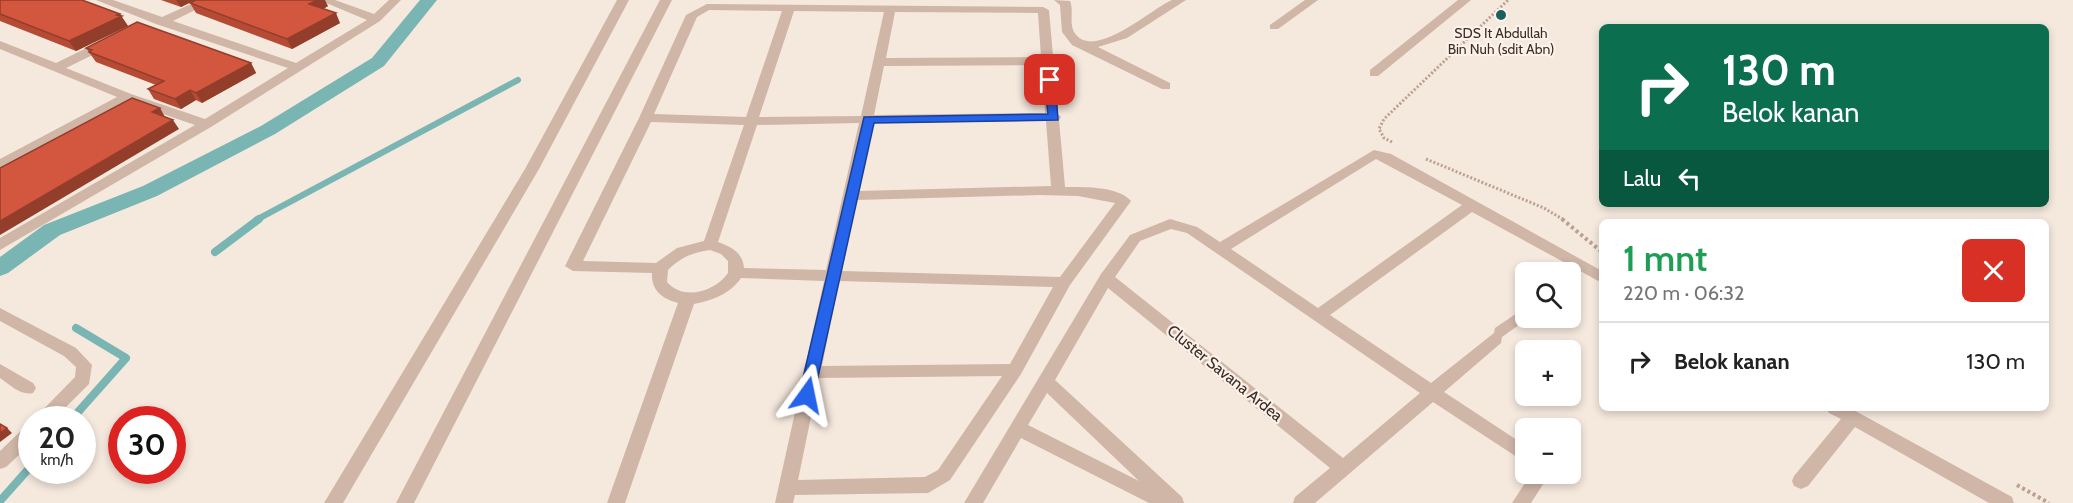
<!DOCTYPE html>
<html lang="id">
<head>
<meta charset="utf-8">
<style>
	body { margin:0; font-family:Cabin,sans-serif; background:#f6f6f6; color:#222; height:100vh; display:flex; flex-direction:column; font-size:22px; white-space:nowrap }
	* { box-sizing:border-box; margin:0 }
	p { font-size:20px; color:#767676 }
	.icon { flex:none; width:33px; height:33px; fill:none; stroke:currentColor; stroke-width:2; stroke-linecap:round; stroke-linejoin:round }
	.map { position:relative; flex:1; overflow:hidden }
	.details { position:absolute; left:1599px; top:219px; width:450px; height:192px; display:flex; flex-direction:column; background:#fff; border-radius:9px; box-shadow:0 3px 9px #0003 }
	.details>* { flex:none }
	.guide { position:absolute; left:1599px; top:24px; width:450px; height:183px; border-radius:9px; box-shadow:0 3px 9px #0003; background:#0b6e4f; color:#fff; overflow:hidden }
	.buttons { position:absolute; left:1515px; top:262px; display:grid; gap:12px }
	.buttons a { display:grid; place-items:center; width:66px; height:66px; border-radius:9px; background:#fff; box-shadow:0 3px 9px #0003; font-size:30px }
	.speed { position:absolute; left:18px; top:406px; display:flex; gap:12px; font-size:30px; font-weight:700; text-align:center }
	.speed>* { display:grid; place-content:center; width:78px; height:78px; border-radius:50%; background:#fff; box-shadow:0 3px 9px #0003; line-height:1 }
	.speed small { font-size:15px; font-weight:400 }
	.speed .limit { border:9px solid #d22; background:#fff; color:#111 }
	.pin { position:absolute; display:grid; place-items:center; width:51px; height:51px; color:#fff; margin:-26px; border-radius:12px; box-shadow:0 3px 9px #0006 }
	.me { position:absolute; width:66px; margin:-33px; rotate:12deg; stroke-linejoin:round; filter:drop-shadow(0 0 4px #0008) }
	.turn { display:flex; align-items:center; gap:21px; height:126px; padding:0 24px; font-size:27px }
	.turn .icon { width:78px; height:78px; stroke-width:2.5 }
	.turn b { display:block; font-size:42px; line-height:51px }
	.then { display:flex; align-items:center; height:57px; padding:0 24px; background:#0003; gap:12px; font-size:22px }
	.round { display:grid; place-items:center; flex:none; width:63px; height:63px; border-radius:9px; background:#f6f6f6 }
	.overview { display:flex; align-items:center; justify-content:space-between; height:102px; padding:0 24px }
	h1 { font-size:36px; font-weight:600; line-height:45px; color:#1e9e55 }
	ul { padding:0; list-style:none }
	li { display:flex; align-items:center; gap:18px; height:78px; padding:0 24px; border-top:2px solid #e0e0e0 }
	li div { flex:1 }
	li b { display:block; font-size:22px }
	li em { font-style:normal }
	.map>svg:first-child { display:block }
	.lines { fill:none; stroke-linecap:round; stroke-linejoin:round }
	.stream-far1 { stroke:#79b5b3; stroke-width:6 }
	.stream { stroke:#79b5b3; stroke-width:8 }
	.canal { fill:#79b5b3; fill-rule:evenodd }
	.path-far1 { stroke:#bba091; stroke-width:3; stroke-dasharray:2 2; stroke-linecap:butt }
	.path { stroke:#bba091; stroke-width:4; stroke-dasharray:3 3; stroke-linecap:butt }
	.street { fill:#cfb6a7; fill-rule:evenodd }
	.wall { fill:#b54b35 }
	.shaded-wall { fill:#933d2b }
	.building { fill:#d2573e; stroke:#933d2b; stroke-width:1.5 }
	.route { fill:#2563eb; stroke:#184099; stroke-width:1.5 }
	.poi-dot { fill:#196160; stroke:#fcf2ea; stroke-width:2 }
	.labels { text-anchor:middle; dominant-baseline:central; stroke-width:4.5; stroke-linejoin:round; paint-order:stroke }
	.far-poi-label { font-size:14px; fill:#3b2d28; stroke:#fcf2ea }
	.street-label { font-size:16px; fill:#3b2d28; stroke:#fcf2ea }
</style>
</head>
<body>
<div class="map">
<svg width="2073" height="503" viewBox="0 0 2073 503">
	<rect width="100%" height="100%" fill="#f5e8dd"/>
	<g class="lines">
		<path class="stream-far1" d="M 256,220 L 518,80"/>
		<path class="stream" d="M 215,252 L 259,219
			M 71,420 L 126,358 L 76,328
			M 0,501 L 32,465"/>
		<path class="canal" d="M 420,0 L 437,0 L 384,66 L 275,134 L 157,196 L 60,235 L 8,273 L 0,276 L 0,257 L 44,225 L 143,186 L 261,126 L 372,58 Z"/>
		<path class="path-far1" d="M 1392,142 L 1384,138 L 1379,129 L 1384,119 L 1508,0
			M 1426,159 L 1544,208 L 1564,220"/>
		<path class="path" d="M 1562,219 L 1602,252
			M 2017,485 L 2049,503"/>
		<path class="street" d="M 96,0 L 113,0 L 162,17 L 200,0 L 215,0 L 173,21 L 296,63 L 367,20 L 319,0 L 335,0 L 374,14 L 389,0 L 401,0 L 380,21 L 211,127 L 0,250 L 0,238 L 195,125 L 128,102 L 0,169 L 0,159 L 117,97 L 0,49 L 0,41 L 56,63 L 103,40 L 111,40 L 111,46 L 66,68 L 131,94 L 205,119 L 288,68 L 156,24 Z
			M 617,0 L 629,0 L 539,169 L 343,503 L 324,503 L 525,169 Z
			M 660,0 L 672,0 L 414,503 L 396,503 Z
			M 1054,0 L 1070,1 C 1074,10 1069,23 1074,32 C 1093,63 1152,8 1172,0 C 1176,0 1182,0 1186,0 L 1127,38 L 1098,47 L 1170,83 L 1170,89 L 1162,89 L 1072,45 L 1062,32 L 1060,5 Z
			M 1305,0 L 1318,0 L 1278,29 L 1270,29 L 1270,25 Z
			M 1458,0 L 1471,0 L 1378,76 L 1370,76 L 1370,70 Z
			M 707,4 L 1043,7 L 1049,10 L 1058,114 L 1061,117 L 1059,120 L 1065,187 C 1084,187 1118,186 1131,201 L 1070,285 L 1021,374 L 950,480 L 928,493 L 795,495 L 793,503 L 775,503 L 824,281 L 741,278 C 730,294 713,300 694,304 L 625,503 L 607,503 L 678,303 C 662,299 651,290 652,273 L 573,271 L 565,266 L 639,118 L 686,15 ZM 709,10 L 782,11 L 746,117 L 654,114 L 697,17 ZM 794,11 L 884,12 L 861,116 L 759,117 ZM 895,12 L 1038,13 L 1041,57 L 886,58 ZM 1041,65 L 1045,113 L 874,115 L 884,66 ZM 1046,121 L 1051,186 L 858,191 L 872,123 ZM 651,122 L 744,125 L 704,241 L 677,248 L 656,263 L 583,261 ZM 859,123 L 826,270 L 744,268 C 743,253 732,247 718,242 L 757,125 ZM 1039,195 L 1078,196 L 1115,203 L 1060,277 L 842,271 L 856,200 ZM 710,250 L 721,254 L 728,261 L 728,273 C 715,292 683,301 667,282 L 668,270 C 680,258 693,252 710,250 ZM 839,281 L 1053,287 L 1010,364 L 822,366 ZM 1002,376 L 938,470 L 925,477 L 798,480 L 819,378 Z
			M 1374,150 L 1391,154 L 1602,271 L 1602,283 L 1472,212 L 1330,315 L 1431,383 L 1494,333 L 1495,328 L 1526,307 L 1526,318 L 1529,318 L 1502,337 L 1501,343 L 1444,392 L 1526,446 L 1526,463 L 1433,402 L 1315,503 L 1293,503 L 1295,497 L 1330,468 L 1108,288 L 1055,380 L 1182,497 L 1184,503 L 1149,503 L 1021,438 L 983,503 L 964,503 L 1101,274 L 1130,235 L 1170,219 L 1197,227 L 1220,242 ZM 1376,159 L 1462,205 L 1318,308 L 1231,249 ZM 1171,229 L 1187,233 L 1420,393 L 1343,458 L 1115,277 L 1140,241 ZM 1047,393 L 1139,481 L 1028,425 Z
			M 0,308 L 76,348 L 92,365 L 89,384 L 53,420 L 33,420 L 75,377 L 76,367 L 64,356 L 0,321 Z
			M 0,364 L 33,383 L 36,388 L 33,393 C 21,396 10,385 0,378 Z
			M 1826,408 L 1850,408 L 2012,497 L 2014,503 L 1989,503 L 1855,427 L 1808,486 L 1801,489 L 1794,486 L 1792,481 L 1794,476 L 1841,419 L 1829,413 Z
			M 32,424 L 32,443 L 6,467 L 0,469 L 0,451 L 26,426 Z
			M 1528,474 L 1546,474 L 1547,478 L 1531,503 L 1512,503 L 1529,477 Z"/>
	</g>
	<path class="wall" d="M 0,0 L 121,16 L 128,26 L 76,51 L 0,21 Z
		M 161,0 L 195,0 L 181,7 Z
		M 190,3 L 328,6 L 323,9 L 340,23 L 292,49 L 196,13 Z
		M 86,48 L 251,63 L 256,73 L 202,103 L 196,100 L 181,109 L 154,99 L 148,89 L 156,85 L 96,62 Z"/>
	<path class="shaded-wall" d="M 176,0 L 195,0 L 181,7 Z
		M 317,0 L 325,0 L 328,6 L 314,14 L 309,4 Z
		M 336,13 L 340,23 L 292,49 L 287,39 Z
		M 120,14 L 128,26 L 76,51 L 69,41 Z
		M 251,63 L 256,73 L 202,103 L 196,93 Z
		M 190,90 L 196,100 L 181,109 L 175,99 Z
		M 160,108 L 165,117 L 152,112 Z
		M 173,120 L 179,129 L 0,235 L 0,221 Z
		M 7,428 L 12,433 L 0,442 L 0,433 Z"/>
	<path class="building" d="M 0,0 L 82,0 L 120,14 L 117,15 L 122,16 L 69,41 L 0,14 Z
		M 196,0 L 318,0 L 309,4 L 336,13 L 287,39 L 190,3 Z
		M 137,22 L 251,63 L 196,93 L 190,90 L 175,99 L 148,89 L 164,81 L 89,52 L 92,50 L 86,48 Z
		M 132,98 L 160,108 L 152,112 L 173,120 L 0,221 L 0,168 Z
		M 0,424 L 7,428 L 0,433 Z"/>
	<path class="route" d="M 1050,76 L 1055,80 L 1058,120 L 874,123 L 814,395 L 807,401 L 801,399 L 799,395 L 864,117 L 1048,114 L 1044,80 Z"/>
	<circle class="poi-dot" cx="1501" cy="15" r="6"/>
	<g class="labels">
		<g class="far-poi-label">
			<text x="1501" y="33">SDS It Abdullah<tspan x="1501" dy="16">Bin Nuh (sdit Abn)</tspan></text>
		</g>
		<g class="street-label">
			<text transform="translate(1225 373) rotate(39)">Cluster Savana Ardea</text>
		</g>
	</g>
</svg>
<div class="buttons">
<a><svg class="icon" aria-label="search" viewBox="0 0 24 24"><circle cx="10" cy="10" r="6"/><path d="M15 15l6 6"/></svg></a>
<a>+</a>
<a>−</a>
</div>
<div class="speed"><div>20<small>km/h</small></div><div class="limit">30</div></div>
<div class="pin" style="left:1050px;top:80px;background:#d93025"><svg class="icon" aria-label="arrive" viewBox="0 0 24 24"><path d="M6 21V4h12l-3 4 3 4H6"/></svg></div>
<svg class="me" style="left:807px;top:395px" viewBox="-20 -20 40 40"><path d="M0-17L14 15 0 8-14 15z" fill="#2563eb" stroke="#fff" stroke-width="4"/></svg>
<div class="guide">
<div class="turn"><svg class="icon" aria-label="right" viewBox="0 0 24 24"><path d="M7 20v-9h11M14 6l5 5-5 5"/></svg><div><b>130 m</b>Belok kanan</div></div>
<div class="then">Lalu<svg class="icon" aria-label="left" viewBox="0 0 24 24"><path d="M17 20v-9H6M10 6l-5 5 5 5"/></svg></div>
</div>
<section class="details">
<div class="overview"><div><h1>1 mnt</h1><p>220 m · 06:32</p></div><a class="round" style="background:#d93025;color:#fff"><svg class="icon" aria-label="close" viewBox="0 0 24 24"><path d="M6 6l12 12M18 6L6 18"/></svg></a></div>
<ul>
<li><svg class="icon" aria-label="right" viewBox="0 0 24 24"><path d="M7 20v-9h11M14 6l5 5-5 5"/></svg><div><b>Belok kanan</b></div><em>130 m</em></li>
</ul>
</section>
</div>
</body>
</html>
